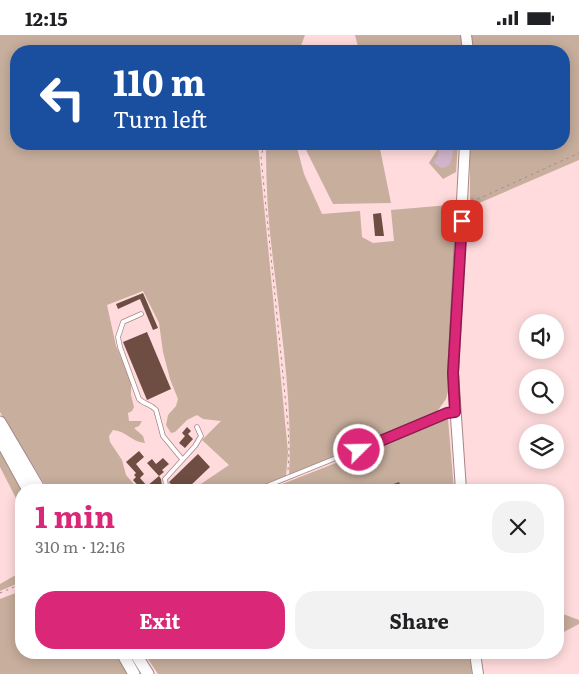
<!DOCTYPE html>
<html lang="en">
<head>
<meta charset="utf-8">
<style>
	body { margin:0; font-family:Literata,serif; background:#f2f2f2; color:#202124; height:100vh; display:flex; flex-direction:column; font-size:19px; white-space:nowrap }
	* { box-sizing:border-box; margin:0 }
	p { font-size:16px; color:#757577 }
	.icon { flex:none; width:28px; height:28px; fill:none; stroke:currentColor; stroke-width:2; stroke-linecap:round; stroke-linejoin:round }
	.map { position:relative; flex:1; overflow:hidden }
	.side { position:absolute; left:15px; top:449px; width:549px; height:175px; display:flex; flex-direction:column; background:#fff; border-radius:20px; box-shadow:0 2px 12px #0003 }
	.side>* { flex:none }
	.guide { position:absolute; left:10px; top:10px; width:560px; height:105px; border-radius:20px; box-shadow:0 2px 12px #0003; background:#1a4fa0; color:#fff; overflow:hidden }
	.fabs { position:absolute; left:519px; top:279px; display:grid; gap:10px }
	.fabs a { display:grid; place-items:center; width:45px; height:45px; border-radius:50%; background:#fff; box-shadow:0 2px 12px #0003; font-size:25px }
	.pin { position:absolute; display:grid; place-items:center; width:42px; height:42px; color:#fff; margin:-21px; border-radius:10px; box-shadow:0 2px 8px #0006 }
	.me { position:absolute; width:55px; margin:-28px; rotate:67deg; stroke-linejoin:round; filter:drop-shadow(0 0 4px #0008) }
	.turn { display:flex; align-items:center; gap:18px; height:105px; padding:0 20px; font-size:22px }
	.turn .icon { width:65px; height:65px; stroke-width:2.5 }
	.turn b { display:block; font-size:35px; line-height:42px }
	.round { display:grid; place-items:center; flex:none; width:52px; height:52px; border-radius:20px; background:#f2f2f2 }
	.overview { display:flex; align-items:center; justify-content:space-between; height:85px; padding:0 20px }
	h1 { font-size:30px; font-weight:700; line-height:38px; color:#db2777 }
	.cta { display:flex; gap:10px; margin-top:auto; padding:10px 20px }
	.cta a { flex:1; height:58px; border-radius:20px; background:#db2777; color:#fff; font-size:20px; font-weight:700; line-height:58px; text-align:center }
	.cta a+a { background:#f2f2f2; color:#202124 }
	.status { display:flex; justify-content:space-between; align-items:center; height:35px; padding:0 25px; background:#fff; direction:ltr }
	.status svg { height:14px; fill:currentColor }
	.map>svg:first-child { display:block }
	.green { fill:#c7ae9d }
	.water { fill:#d2b4cd }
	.building { fill:#6e4d43 }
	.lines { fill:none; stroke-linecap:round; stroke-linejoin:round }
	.service-casing { stroke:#a68688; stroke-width:5.5 }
	.secondary-casing { stroke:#a68688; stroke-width:12 }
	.primary-casing { stroke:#a68688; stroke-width:13 }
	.path { stroke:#a48a8b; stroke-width:1; stroke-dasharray:2.5 4; stroke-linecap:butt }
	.service { stroke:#fff; stroke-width:4 }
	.secondary { stroke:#fff; stroke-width:10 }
	.primary { stroke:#fff; stroke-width:11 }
	.route-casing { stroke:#8e194d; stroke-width:12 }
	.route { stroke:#db2777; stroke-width:9 }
</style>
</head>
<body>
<div class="status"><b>12:15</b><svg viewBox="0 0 49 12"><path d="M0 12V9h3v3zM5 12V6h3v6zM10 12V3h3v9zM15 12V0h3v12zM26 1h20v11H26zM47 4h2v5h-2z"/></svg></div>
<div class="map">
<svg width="579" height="639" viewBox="0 0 579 639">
	<rect width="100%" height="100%" fill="#ffdbdd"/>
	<path class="green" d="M 0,0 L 305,0 L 299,16 L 16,16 L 16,109 L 258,109 L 288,417 L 286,441 L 250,455 L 192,455 L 229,430 L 202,405 L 221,386 L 203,384 L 197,380 L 187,385 L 175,397 L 171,398 L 166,390 L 168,380 L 176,371 L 178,364 L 170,344 L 163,317 L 159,288 L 143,256 L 107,270 L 116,311 L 131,346 L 131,360 L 134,372 L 132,376 L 128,378 L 129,386 L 142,386 L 139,391 L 134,393 L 143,401 L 145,408 C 130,406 128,397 113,395 L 109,401 L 110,407 L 122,425 L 126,440 L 139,455 L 48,455 L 0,377 Z
		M 355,0 L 462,0 L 461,16 L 359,16 Z
		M 472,0 L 579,0 L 579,125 L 470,172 L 470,109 L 564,109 L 564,16 L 472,16 Z
		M 270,109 L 296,109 L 304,139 L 322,179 L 360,176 L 362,202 L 373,208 L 394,206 L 391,175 L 449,170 L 453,171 L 456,173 L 457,188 L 448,357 L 446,364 L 433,382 L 289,440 C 293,368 281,295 273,224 C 268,187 266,150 266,113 Z
		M 303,109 L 379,109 L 391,168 L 333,169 Z
		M 438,109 L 458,109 L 456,137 L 443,144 L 429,128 L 437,115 Z
		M 448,384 L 454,455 L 267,455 Z
		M 0,414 L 23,455 L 21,455 L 21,473 L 0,432 Z
		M 21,537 L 21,547 L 0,556 L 0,549 Z
		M 21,556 L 21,618 L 116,618 L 129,639 L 0,639 L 0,564 Z
		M 558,577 L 579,585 L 579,589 L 558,600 Z
		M 144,618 L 470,618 L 472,639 L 158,639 Z"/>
	<path class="water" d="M 440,109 L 453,109 C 453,119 453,133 441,133 L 433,127 L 438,121 Z"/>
	<path class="building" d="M 381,178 L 384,201 L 375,201 L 373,179 Z
		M 143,258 L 158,293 L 153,295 L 140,264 L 118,274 L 116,269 Z
		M 147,297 L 171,354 L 147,365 L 123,307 Z
		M 187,392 L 191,396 L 188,399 L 193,404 L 185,413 L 179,408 L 185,401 L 182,398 Z
		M 139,416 L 144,422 L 136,429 L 144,439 L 140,443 L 147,451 L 159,441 L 161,444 L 162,451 L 157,455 L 142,455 L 133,445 L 136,442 L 134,440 L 136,438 L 126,427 Z
		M 198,419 L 210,432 L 189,452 L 192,455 L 176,455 L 169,447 Z
		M 163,423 L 169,429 L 162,435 L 164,437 L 159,441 L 147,428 L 152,424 L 156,429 Z
		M 399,447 L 402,455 L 393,455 L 391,450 Z"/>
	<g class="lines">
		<g class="service-casing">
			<path id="service" d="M 141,279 L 123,287 L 118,302 L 120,312 L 139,364 C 144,369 152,370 156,375 L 163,401 L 182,424
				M 171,455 L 166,450 L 165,444 L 195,411 L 201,401 L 197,392
				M 257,455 L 447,378 L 455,377"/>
		</g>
		<g class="secondary-casing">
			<path id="secondary" d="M 466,0 L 468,16
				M 461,455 L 453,338 L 465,109
				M 475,618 L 478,639"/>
		</g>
		<g class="primary-casing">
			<path id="primary" d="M 0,387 L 40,455
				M 0,404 L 28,455
				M 122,618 L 134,639
				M 135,618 L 148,639"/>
		</g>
		<path class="path" d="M 264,109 L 261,122 L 288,390 L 289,415 L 288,436
			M 471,164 L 478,164 L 579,118
			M 470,451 L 479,450
			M 0,558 L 21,549"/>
		<use href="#service" class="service"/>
		<use href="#secondary" class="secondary"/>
		<use href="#primary" class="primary"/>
	</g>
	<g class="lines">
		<g class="route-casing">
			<path id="route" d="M 359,415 L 447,378 L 455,377 L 453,338 L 462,186"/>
		</g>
		<use href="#route" class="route"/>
	</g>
</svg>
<div class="fabs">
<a><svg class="icon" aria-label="sound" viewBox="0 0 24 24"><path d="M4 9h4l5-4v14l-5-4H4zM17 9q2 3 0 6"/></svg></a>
<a><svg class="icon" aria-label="search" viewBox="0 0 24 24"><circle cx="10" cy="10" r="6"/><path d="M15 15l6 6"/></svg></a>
<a><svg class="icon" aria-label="layers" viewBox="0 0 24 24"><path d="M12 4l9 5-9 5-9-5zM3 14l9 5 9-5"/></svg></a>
</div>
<div class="pin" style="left:462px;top:186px;background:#d93025"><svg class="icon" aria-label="arrive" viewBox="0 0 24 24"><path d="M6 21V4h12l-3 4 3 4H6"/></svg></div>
<svg class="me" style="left:359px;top:415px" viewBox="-20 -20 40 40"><circle r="17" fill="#db2777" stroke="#fff" stroke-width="3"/><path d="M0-11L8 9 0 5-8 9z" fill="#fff"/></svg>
<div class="guide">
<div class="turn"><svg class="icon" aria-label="left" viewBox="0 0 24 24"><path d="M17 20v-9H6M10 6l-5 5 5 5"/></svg><div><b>110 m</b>Turn left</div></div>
</div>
<section class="side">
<div class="overview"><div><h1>1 min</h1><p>310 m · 12:16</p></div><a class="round"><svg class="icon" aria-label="close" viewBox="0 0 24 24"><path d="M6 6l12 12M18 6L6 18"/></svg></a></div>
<div class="cta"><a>Exit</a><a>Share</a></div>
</section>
</div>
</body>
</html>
